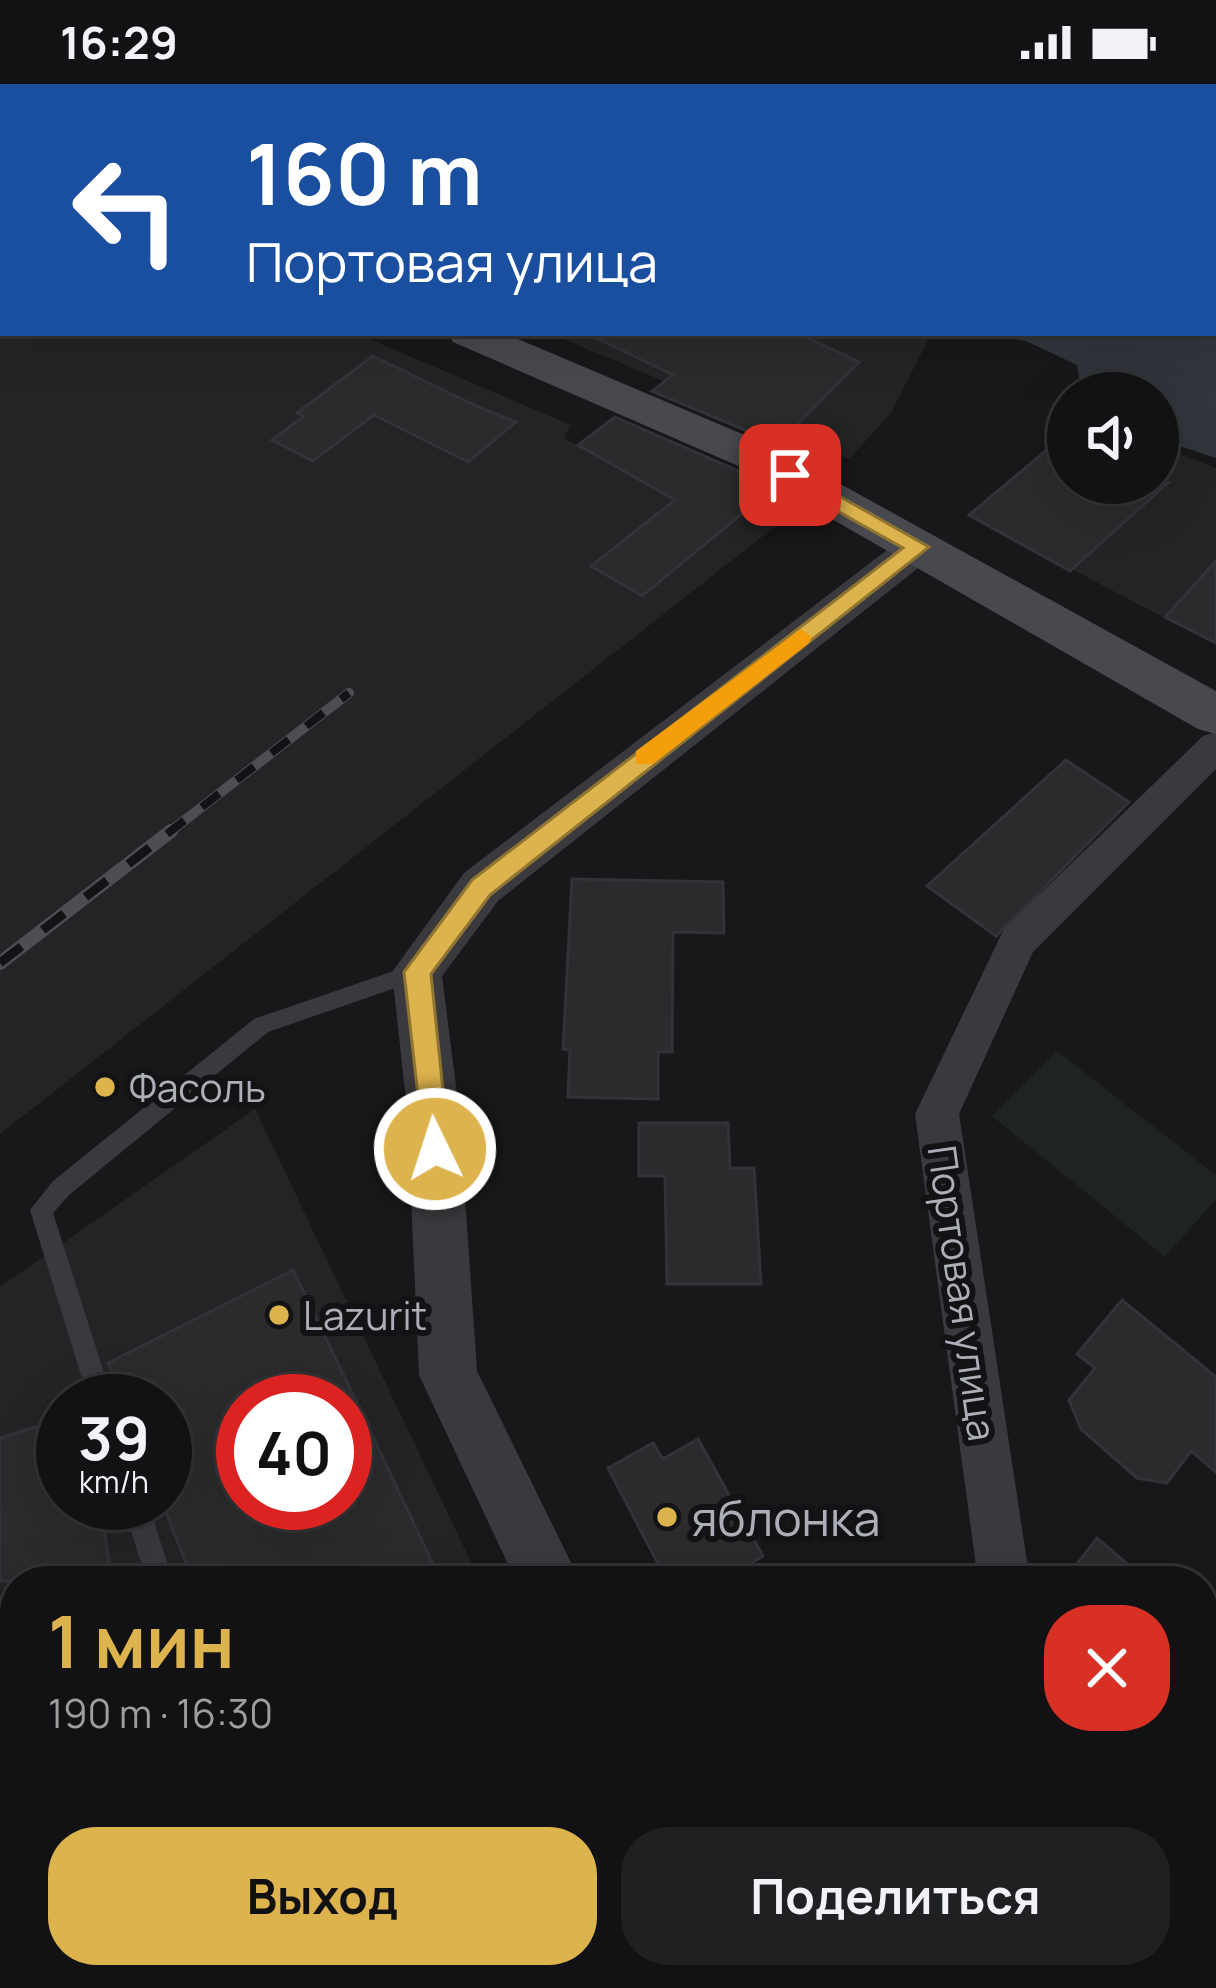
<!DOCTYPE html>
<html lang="ru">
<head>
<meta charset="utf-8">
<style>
	body { margin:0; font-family:Manrope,sans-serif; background:#1f2022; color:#f1f3f6; height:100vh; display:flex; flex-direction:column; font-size:45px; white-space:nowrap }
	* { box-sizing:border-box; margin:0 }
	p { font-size:39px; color:#9c9ea0 }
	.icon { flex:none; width:66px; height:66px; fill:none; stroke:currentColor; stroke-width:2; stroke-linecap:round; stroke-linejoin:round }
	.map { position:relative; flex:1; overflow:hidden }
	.sheet { position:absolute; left:0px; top:1482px; width:1218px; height:423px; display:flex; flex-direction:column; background:#121214; border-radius:48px 48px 0 0; box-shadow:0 12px 48px #0002,0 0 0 3px #313234 }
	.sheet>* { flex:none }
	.banner { position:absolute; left:0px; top:0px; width:1218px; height:252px; box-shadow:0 12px 48px #0002,0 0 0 3px #313234; background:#1a4fa0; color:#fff; overflow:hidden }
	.fabs { position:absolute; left:1047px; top:288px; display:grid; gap:24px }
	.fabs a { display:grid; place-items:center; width:132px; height:132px; border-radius:50%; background:#121214; box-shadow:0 12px 48px #0002,0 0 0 3px #313234; font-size:60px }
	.speed { position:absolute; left:36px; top:1290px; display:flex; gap:24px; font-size:60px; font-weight:700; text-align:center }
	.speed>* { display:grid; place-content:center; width:156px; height:156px; border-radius:50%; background:#121214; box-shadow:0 12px 48px #0002,0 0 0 3px #313234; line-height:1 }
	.speed small { font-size:30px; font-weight:400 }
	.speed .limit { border:18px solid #d22; background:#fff; color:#111 }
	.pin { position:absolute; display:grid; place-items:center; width:102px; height:102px; color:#fff; margin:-51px; border-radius:24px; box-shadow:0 6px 18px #0006 }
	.me { position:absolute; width:132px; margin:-66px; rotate:356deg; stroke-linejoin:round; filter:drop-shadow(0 0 9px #0008) }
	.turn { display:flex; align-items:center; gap:42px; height:252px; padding:0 48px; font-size:54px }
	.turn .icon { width:156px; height:156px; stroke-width:2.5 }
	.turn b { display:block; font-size:84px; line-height:102px }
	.round { display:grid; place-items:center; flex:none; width:126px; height:126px; border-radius:48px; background:#1f2022 }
	.overview { display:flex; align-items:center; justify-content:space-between; height:204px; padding:0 48px }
	h1 { font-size:72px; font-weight:700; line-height:90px; color:#ddb34d }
	.button { display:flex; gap:24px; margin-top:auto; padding:24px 48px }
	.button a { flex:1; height:138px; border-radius:48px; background:#ddb34d; color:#111; font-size:48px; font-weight:700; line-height:138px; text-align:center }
	.button a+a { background:#1f2022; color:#f1f3f6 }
	.status { display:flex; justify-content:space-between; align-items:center; height:84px; padding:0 60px; background:#121214; direction:ltr }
	.status svg { height:33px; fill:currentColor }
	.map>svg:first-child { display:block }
	.built { fill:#242427; fill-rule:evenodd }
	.green { fill:#1f2420 }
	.water { fill:#30363c }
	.building { fill:#2b2b2e; stroke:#333236; stroke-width:3; fill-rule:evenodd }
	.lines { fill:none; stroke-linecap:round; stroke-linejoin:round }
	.service { fill:#3a3a3e; fill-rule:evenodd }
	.pedestrian { fill:#3a3a3e; fill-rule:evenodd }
	.minor { fill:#3a3a3e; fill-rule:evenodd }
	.tertiary { fill:#3a3a3e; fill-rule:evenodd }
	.secondary { fill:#48494e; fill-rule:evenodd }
	.rail-far1-casing { stroke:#4d4e53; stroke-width:10 }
	.rail-casing { stroke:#4d4e53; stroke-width:14 }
	.rail-far1 { stroke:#131315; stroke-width:8; stroke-dasharray:22; stroke-linecap:butt }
	.rail { stroke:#131315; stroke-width:9; stroke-dasharray:27; stroke-linecap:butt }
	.route { fill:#ddb34d; stroke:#907432; stroke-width:3 }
	.slow { fill:#f59e0b }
	.poi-dot { fill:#ddb34d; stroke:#131315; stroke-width:4.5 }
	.labels { text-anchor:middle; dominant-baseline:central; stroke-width:12; stroke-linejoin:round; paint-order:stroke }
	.poi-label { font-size:39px; fill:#acafb8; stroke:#131315; text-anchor:start }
	.street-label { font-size:39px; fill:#acafb8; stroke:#131315 }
	.near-poi-label { font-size:48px; fill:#acafb8; stroke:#131315; text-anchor:start }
</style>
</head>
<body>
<div class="status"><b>16:29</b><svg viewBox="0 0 49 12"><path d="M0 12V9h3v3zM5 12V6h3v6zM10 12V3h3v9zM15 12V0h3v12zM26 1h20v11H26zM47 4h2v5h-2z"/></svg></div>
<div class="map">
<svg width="1216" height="1904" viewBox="0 0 1216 1904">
	<rect width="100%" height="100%" fill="#18181a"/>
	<path class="built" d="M 0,117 L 3,249 L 355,249 L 571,341 L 564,354 L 720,443 L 750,418 L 790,431 L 0,1050 Z
		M 549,249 L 923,249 L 930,252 L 891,329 L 849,375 Z
		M 1068,348 L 1068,399 L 1158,399 L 1158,362 L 1216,384 L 1216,561 L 969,431 Z
		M 255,1025 L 480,1497 L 15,1497 L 15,1890 L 643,1890 L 648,1904 L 0,1904 L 0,1203 ZM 63,1317 L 165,1317 L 165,1419 L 63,1419 ZM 243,1317 L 345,1317 L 345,1419 L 243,1419 Z"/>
	<path class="green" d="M 1057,967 L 1216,1091 L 1216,1115 L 1165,1173 L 992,1032 Z"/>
	<path class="water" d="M 325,0 L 933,0 L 942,3 L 336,3 Z
		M 1216,92 L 1216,374 L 1158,355 L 1158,309 L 1082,309 L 1077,281 L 1026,257 L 980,249 L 1215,249 Z"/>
	<path class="building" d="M 586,249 L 797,249 L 859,278 L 778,360 L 652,307 L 673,291 Z
		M 373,272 L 474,321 L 516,338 L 468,378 L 374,331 L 313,377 L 272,356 L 304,332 L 297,329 Z
		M 615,333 L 741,388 L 745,391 L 740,396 L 766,410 L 642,512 L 591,482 L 675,416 L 578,361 Z
		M 1068,348 L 1068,399 L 1168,399 L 1070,487 L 969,431 Z
		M 1216,477 L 1216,559 L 1165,533 Z
		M 1066,676 L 1129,718 L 996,852 L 927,802 Z
		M 572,795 L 723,798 L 724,849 L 673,848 L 672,968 L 658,968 L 658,1015 L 568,1013 L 570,966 L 563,965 Z
		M 639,1039 L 728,1039 L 730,1084 L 754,1084 L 761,1200 L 667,1200 L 665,1092 L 639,1092 Z
		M 293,1186 L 356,1317 L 441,1497 L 193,1497 L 165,1426 L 165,1317 L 123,1317 L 108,1279 ZM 243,1317 L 345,1317 L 345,1419 L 243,1419 Z
		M 1122,1216 L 1216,1293 L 1216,1388 L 1191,1367 L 1167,1399 L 1137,1394 L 1081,1345 L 1069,1316 L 1095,1284 L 1077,1270 Z
		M 63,1334 L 63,1419 L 100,1419 L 110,1484 L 68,1497 L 0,1497 L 0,1354 Z
		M 698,1355 L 763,1472 L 720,1497 L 667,1497 L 608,1384 L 653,1359 L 663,1375 Z
		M 1097,1454 L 1147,1497 L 1064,1497 Z"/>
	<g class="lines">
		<path class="service" d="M 417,879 L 424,882 L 427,888 L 424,894 L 268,948 L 69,1111 L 53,1129 L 113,1317 L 89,1317 L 30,1126 L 53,1097 L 254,935 Z
			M 122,1419 L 148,1419 L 173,1497 L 147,1497 Z
			M 15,1822 L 15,1850 L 0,1856 L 0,1826 Z
			M 325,1890 L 355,1890 L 360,1904 L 330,1904 Z"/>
		<path class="pedestrian" d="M 979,0 L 1004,0 L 1006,3 L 981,3 Z
			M 1215,74 L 1216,75 L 1216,87 L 1215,86 Z"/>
		<path class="minor" d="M 1216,648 L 1216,685 L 1033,868 L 959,1030 L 1030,1497 L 978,1497 L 915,1030 L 1004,845 L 1203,652 Z"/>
		<path class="tertiary" d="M 918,449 L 932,453 L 938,463 L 932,473 L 498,817 L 442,892 L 459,1026 L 477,1287 L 580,1497 L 516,1497 L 419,1291 L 407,1026 L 392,888 L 464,789 L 904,453 Z
			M 720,1890 L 798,1890 L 804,1904 L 726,1904 Z"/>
		<path class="secondary" d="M 0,66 L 3,67 L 3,89 L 0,88 Z
			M 447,249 L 504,249 L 775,364 L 1216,607 L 1216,650 L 1198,645 L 743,384 L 453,258 Z"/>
		<g class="rail-far1-casing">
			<path id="rail-far1" d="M 167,750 L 349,609"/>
		</g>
		<g class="rail-casing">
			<path id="rail" d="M 0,879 L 171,747"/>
		</g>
		<use href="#rail-far1" class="rail-far1"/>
		<use href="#rail" class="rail"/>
	</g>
	<path class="route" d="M 790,384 L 929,463 L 490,811 L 431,890 L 449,1065 L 445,1074 L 435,1078 L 425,1074 L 404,888 L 472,796 L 903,464 L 782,396 L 779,391 Z"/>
	<path class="slow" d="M 801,545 L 812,553 L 809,559 L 653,680 L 636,680 L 636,667 Z"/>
	<g class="poi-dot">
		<circle cx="105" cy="1003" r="12"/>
		<circle cx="279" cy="1231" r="12"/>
		<circle cx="667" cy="1433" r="12"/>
	</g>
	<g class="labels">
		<g class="poi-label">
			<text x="129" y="1003">Фасоль</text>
			<text x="303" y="1231">Lazurit</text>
		</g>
		<g class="street-label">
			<text transform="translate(963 1209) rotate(82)">Портовая улица</text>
		</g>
		<g class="near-poi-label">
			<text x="691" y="1433">яблонка</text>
		</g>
	</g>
</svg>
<div class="fabs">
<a><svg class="icon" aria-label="sound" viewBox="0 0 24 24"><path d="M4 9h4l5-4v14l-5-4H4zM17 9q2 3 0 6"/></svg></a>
</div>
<div class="speed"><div>39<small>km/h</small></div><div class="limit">40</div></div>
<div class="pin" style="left:790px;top:391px;background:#d93025"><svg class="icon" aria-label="arrive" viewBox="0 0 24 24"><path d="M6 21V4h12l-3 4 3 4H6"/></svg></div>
<svg class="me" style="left:435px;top:1065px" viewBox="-20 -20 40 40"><circle r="17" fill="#ddb34d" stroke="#fff" stroke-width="3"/><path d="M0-11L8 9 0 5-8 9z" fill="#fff"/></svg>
<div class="banner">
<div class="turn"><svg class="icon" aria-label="left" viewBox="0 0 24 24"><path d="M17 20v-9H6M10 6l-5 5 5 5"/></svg><div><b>160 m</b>Портовая улица</div></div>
</div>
<section class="sheet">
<div class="overview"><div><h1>1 мин</h1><p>190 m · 16:30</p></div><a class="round" style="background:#d93025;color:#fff"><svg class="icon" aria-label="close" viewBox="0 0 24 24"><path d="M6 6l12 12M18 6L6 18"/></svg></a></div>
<div class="button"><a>Выход</a><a>Поделиться</a></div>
</section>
</div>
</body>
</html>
